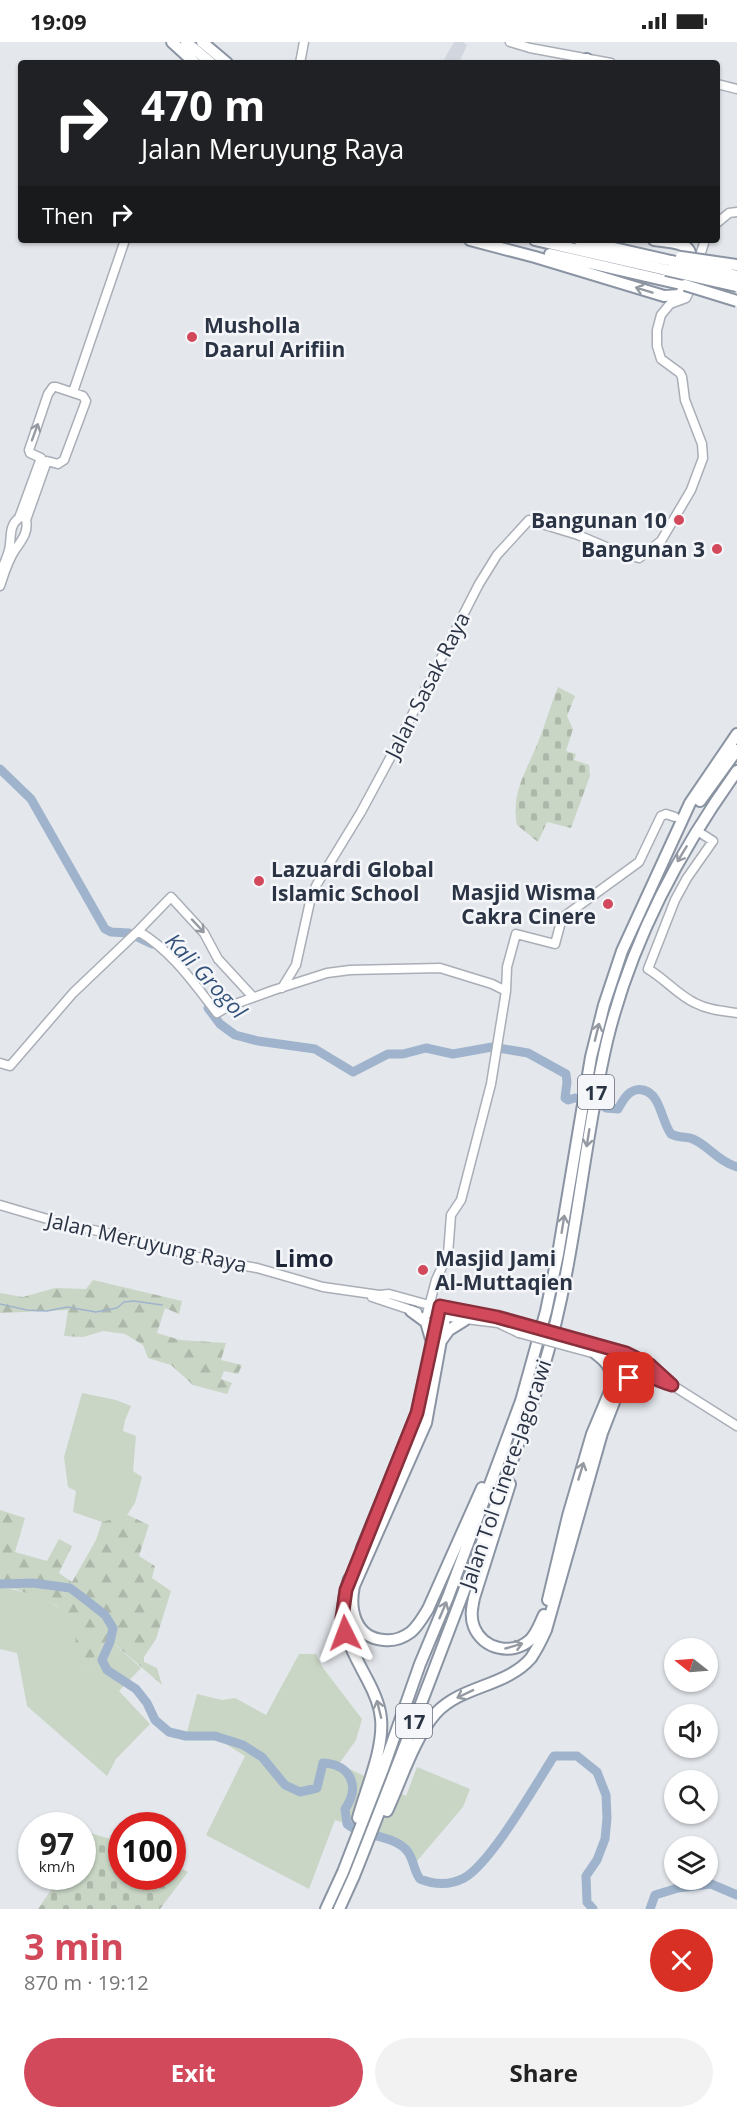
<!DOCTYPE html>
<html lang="en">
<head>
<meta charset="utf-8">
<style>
	body { margin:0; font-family:"Open Sans",sans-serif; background:#f2f2f2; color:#222; height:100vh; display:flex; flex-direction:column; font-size:22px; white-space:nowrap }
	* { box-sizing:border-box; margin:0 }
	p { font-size:20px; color:#767676 }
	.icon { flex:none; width:33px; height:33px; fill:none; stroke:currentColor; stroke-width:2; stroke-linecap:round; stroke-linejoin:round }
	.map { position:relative; height:1867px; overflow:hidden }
	.details { display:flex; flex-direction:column; background:#fff; flex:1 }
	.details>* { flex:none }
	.banner { position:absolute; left:18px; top:18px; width:702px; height:183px; border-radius:6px; box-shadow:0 2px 4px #0004; background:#202124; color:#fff; overflow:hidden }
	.needle { width:39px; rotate:287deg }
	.controls { position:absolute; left:664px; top:1596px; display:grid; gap:12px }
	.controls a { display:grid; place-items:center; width:54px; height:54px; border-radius:50%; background:#fff; box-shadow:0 2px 4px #0004; font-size:30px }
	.speed { position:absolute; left:18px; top:1770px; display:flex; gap:12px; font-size:30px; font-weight:700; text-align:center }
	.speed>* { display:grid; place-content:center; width:78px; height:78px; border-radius:50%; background:#fff; box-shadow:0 2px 4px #0004; line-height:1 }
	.speed small { font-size:15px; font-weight:400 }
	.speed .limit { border:9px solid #d22; background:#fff; color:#111 }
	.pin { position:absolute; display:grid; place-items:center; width:51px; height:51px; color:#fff; margin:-26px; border-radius:12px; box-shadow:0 3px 9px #0006 }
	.me { position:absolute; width:66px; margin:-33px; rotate:357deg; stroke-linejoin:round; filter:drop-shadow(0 0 4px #0008) }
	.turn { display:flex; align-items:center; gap:21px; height:126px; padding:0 24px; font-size:27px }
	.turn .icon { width:78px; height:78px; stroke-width:2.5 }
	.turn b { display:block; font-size:42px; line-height:51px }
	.then { display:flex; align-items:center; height:57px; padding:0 24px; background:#0003; gap:12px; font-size:22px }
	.round { display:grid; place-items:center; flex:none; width:63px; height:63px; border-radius:32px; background:#f2f2f2 }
	.head { display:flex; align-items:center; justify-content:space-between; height:102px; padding:0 24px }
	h1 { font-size:36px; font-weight:700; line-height:45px; color:#d1495b }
	.button { display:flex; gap:12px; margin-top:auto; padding:12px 24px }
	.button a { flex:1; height:69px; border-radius:36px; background:#d1495b; color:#fff; font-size:24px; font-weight:700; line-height:69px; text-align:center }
	.button a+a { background:#f2f2f2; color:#222 }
	.status { display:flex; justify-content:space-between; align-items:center; height:42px; padding:0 30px; background:#fff; direction:ltr }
	.status svg { height:16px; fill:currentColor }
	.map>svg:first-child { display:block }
	.built { fill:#d2d6de }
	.grass { fill:#c9d6c5 }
	.forest { fill:url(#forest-firs) }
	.cemetery { fill:url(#cemetery-stones) }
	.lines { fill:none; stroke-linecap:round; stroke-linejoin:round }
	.stream { stroke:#9fb4cc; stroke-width:1.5 }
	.river { stroke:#9fb4cc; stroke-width:9 }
	.secondary-casing { stroke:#a9aeb7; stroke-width:11 }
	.highway-casing { stroke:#8b94a3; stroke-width:14 }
	.secondary { stroke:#fff; stroke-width:8 }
	.highway { stroke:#fff; stroke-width:10 }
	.secondary-bridge-casing { stroke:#a9aeb7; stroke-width:11; stroke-linecap:butt }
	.highway-bridge-casing { stroke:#8b94a3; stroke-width:14; stroke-linecap:butt }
	.secondary-bridge { stroke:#fff; stroke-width:8 }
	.highway-bridge { stroke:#fff; stroke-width:10 }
	.oneway { stroke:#959aa2 }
	.route-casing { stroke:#882f3b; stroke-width:15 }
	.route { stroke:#d1495b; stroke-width:10 }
	.poi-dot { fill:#d1495b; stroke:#f4f6f9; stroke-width:2 }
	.labels { text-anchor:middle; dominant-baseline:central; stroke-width:5; stroke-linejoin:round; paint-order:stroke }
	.shield { fill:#f4f6f9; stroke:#676e7b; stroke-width:1.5 }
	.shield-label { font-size:20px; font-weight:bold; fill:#2b3445 }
	.poi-label { font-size:21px; font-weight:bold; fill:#2b3445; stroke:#f4f6f9; text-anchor:start }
	.street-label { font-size:21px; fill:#2b3445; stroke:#f4f6f9 }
	.water-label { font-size:22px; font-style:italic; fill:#34527a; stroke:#f4f6f9 }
	.quarter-label { font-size:24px; font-weight:bold; fill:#1d2536; stroke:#f4f6f9 }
</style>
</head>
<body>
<div class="status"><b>19:09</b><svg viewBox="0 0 49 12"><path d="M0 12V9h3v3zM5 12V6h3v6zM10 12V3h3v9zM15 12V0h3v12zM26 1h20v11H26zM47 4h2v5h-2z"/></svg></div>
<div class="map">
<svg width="737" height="1867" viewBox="0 0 737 1867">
	<defs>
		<pattern id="forest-firs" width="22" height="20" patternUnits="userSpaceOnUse" patternTransform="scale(1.5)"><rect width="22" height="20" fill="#c9d6c5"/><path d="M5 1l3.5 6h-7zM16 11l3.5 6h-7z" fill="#adb8ab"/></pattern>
		<pattern id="cemetery-stones" width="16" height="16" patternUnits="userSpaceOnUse" patternTransform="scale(1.5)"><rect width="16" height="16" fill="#c9d6c5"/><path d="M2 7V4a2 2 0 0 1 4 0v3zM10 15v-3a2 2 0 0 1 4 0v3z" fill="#adb8ab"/></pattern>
	</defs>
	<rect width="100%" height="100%" fill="#e4e7ec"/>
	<path class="built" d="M 454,0 L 463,0 L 467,3 L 459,21 L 442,21 Z"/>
	<path class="grass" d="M 82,1351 L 116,1358 L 131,1364 L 125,1378 L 123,1389 L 136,1394 L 133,1429 L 142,1435 L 135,1461 L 121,1482 L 102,1480 L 73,1470 L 76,1449 L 68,1445 L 64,1415 Z
		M 0,1546 C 23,1547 66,1561 77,1585 C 82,1597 83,1613 86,1626 L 108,1596 L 141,1626 L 119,1649 L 150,1682 L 116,1717 L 107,1734 L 27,1664 L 17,1611 L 0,1607 Z
		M 299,1612 L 316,1612 L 323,1626 L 362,1677 L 356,1698 L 339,1722 L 406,1754 L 417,1725 L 470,1747 L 463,1765 L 417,1819 C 405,1792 361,1786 335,1778 L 309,1847 L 206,1793 L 245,1714 L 221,1699 L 186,1694 L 197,1652 L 222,1658 L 235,1656 L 266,1673 Z"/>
	<path class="forest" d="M 93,1238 L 182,1259 L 179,1272 L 165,1266 L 157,1291 L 180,1298 L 226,1301 L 221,1318 L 242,1323 L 238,1332 L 224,1329 L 221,1337 L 232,1341 L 227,1352 L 193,1343 L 171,1323 L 148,1316 L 143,1303 L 125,1292 L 103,1289 L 83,1295 L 64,1294 L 68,1268 L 0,1271 L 0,1251 L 23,1255 L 55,1246 L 86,1247 Z
		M 0,1468 L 25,1476 L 15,1510 L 47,1519 L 59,1497 L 72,1504 L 59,1531 L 72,1540 L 96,1498 L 102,1480 L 128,1473 L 149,1483 L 139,1514 L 155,1524 L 152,1536 L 171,1549 L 156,1597 L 144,1615 L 144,1620 L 157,1626 L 162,1643 L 108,1596 L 86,1626 L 75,1623 L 76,1583 L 56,1563 L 16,1547 L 0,1546 Z"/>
	<path class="cemetery" d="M 558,645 L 575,654 L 567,674 L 573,687 L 566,709 L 576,712 L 574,718 L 589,723 L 590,734 L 571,786 L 547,780 L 538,800 L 517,783 C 511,752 525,731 537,703 C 545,684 550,664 558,645 Z
		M 90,1791 L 121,1800 L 122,1834 L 172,1834 L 173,1822 L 188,1830 L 160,1867 L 38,1867 L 60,1835 L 82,1834 L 83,1801 Z"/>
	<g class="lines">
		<path class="stream" d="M 0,1262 L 27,1268 L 47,1269 L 67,1265 L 96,1270 L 117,1266 L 124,1260 L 134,1259 L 162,1263"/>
		<path class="river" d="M 0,727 L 31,757 L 105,887 L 111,890 L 129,891 L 152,902
			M 208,966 L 220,982 L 235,993 L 258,999 L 315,1007 L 353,1030 L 388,1012 L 403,1012 L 426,1006 L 453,1012 L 492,1005 L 528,1011 L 566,1032 L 567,1040 L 565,1056 L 568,1058 L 575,1056
			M 601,1063 L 606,1066 L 618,1067 C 623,1058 630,1045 643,1048 C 661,1052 661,1079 671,1092 C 678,1096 682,1094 690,1096 C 704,1099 718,1120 737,1125
			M 0,1542 L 33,1541 L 70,1546 L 86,1558 L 105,1573 L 113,1586 L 110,1600 L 102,1618 L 107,1628 L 136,1647 L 147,1661 L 155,1678 L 169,1690 L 186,1694 L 215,1694 L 243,1703 L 262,1715 L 285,1743 L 300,1750 L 317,1746 L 323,1721 C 350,1722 361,1744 345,1767 L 347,1782 C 364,1796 395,1792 408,1810 C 414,1819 414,1829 420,1837 C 435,1843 449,1844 464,1836 C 491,1821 536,1742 554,1714 L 577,1714 L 597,1730 L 606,1753 L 607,1776 L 605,1797 L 597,1818 L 586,1834 L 587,1860 L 593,1867
			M 650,1867 L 655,1853 L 678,1846 L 711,1842 L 737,1853"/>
		<g class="secondary-casing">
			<path id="secondary" d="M 510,0 L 530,6 L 611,21
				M 300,21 L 304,0
				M 717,42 L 737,47
				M 717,181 L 729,171 L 737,170
				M 697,223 L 705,198
				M 73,350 L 125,198
				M 0,532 C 3,524 7,516 9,508 C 12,497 8,484 19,476 L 41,416 L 30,411 L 29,408 L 48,352 L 53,345 L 56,345 L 83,354 L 86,359 L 64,418 L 58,422 L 47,419 L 26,478 C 29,490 21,499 15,508 C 8,518 4,532 0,544
				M 702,792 L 713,799 L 687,836 L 675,858 L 648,927 C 665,937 678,953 695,961 C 708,968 723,969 737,971
				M 282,946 L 296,923 L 311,855 L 317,842 L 361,770 L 389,718 L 479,542 L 497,513 L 529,478 L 578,493 L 618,510 L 639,516 L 661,499 L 691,448 L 703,416 L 702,402 L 685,358 L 682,335 L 680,331 L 661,317 L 657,304 L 657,288 L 661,273 L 670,262 L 686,256 L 693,241
				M 253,955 L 218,917 L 204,891 L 171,855 L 138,889 C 172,909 193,940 217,971 L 227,965 L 274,948 L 327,931 L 350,928 L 440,926 L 492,942 L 506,949
				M 0,1021 L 10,1024 L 73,951 L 137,890
				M 0,1163 L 61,1181 L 130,1196 L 197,1215 L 257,1226 L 323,1245 L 379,1253 L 389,1252 L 429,1263 L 497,1275 L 522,1281
				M 372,1255 L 417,1270
				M 427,1272 L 436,1238 L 448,1212 L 451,1173 L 461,1158 L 491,1042 L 506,949 L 507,925 L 516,892 L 555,902 L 562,876 L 639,820 L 661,774 L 666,772 L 675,775
				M 441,1274 L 498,1281 L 519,1291
				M 572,1296 L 626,1311 L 649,1323 L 672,1343 L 737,1384
				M 570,1305 L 629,1321 L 650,1333"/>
		</g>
		<g class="highway-casing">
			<path id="highway" d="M 172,0 L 195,21
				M 186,0 L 211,21
				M 202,0 L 227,21
				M 586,21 L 587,17
				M 470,198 L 535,215 L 664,254 L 679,253 C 686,247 687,241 689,232 C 698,199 680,202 654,198
				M 535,198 L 666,228
				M 579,198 L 671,219
				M 550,212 L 685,243
				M 700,759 L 737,708
				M 447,1265 L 426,1381 L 354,1544 C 349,1567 355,1596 384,1598 C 393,1599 403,1596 411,1590 C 418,1584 423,1575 428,1567 L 482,1446
				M 411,1269 L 426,1280 L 431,1297
				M 441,1299 L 449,1288 L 465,1278
				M 596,1312 C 608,1321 612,1327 611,1342
				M 622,1344 C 629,1333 639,1334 651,1334
				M 510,1442 L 474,1556 C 472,1566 470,1575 474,1585 C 483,1607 512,1614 530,1598 C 537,1591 540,1581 544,1573
				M 362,1506 L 417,1371 L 440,1264
				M 349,1537 C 335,1579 348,1601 367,1637 C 374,1650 380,1663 381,1677 C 384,1707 366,1746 358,1776
				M 548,1558 L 568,1474 L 592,1392 L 623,1318
				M 387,1769 C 401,1739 414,1696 436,1671 C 462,1643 506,1645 531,1616 C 537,1607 542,1597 546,1588 L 602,1391 L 632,1314
				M 326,1867 L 343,1830 L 383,1727 L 420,1622 L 448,1555 L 521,1359 L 546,1269 L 558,1212 L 591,1015 L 604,963 L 622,909 L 690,761 L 737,692
				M 339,1867 L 354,1834 C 395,1731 434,1628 473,1525 C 497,1458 524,1392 544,1324 C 576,1218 582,1106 607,999 C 631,900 678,811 737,729"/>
		</g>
		<use href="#secondary" class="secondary"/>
		<use href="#highway" class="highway"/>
		<g class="secondary-bridge-casing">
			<path id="secondary-bridge" d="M 522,1281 L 572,1296
				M 519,1291 L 570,1305"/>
		</g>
		<g class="highway-bridge-casing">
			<path id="highway-bridge" d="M 681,215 L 737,223
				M 671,219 L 737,234
				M 666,228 L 737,244
				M 685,243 L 737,259"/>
		</g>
		<use href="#secondary-bridge" class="secondary-bridge"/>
		<use href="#highway-bridge" class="highway-bridge"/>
	</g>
	<defs><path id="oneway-shaft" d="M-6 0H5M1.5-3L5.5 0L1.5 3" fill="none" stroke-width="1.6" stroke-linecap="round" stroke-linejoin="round" transform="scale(1.5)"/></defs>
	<g class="oneway">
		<use href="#oneway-shaft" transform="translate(644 248) rotate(-163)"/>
		<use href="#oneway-shaft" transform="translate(35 390) rotate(-70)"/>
		<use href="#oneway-shaft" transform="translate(682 812) rotate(121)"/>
		<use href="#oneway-shaft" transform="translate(198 884) rotate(47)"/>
		<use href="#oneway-shaft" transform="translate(597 990) rotate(-76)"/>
		<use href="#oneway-shaft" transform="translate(588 1096) rotate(99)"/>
		<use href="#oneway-shaft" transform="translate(563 1182) rotate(-81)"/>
		<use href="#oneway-shaft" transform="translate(581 1429) rotate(-73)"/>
		<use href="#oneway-shaft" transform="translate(443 1568) rotate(-67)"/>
		<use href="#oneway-shaft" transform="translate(514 1604) rotate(-16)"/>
		<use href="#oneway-shaft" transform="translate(465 1652) rotate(154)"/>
		<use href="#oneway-shaft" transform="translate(379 1667) rotate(-104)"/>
	</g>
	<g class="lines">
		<g class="route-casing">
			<path id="route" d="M 345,1591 L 342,1576 L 346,1548 L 417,1371 L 440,1264 L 497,1275 L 626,1311 L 650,1323 L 672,1343 C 654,1338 649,1330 629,1336"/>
		</g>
		<use href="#route" class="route"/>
	</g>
	<g class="poi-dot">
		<circle cx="192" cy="295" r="6"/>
		<circle cx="679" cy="478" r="6"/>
		<circle cx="717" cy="507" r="6"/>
		<circle cx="259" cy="839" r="6"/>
		<circle cx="608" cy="862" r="6"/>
		<circle cx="423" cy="1228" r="6"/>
	</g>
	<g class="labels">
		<g class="shield">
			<rect x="578" y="1033" width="36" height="34" rx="4.5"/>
			<rect x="396" y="1662" width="36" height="34" rx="4.5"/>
		</g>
		<g class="shield-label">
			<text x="596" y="1050">17</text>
			<text x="414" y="1679">17</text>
		</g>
		<g class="poi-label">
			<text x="204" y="283">Musholla<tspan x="204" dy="24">Daarul Arifiin</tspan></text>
			<text x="667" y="478" text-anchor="end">Bangunan 10</text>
			<text x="705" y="507" text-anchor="end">Bangunan 3</text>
			<text x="271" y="827">Lazuardi Global<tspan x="271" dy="24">Islamic School</tspan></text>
			<text x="596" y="850" text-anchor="end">Masjid Wisma<tspan x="596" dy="24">Cakra Cinere</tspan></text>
			<text x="435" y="1216">Masjid Jami<tspan x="435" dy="24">Al-Muttaqien</tspan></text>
		</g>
		<g class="street-label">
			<text transform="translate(427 643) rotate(-63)">Jalan Sasak Raya</text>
			<text transform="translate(147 1200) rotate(13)">Jalan Meruyung Raya</text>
			<text transform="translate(505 1432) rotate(-71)">Jalan Tol Cinere-Jagorawi</text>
		</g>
		<g class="water-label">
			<text transform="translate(207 933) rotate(47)">Kali Grogol</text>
		</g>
		<g class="quarter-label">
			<text x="304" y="1215">Limo</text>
		</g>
	</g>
</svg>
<div class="controls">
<a><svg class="needle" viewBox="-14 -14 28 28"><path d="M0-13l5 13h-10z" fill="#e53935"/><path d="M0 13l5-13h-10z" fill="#767676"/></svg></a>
<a><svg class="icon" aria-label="sound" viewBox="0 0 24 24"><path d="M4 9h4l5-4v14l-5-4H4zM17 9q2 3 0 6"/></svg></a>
<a><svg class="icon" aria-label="search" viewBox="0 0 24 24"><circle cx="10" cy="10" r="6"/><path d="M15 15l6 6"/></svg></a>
<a><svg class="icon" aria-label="layers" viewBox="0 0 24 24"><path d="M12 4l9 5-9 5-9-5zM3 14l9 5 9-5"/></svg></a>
</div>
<div class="speed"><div>97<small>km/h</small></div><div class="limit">100</div></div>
<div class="pin" style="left:629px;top:1336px;background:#d93025"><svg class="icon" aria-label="arrive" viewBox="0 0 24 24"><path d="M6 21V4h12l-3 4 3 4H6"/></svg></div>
<svg class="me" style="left:345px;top:1591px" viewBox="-20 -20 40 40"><path d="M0-17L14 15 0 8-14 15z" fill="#d1495b" stroke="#fff" stroke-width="4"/></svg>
<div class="banner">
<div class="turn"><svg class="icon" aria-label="right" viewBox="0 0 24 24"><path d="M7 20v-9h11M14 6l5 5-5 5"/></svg><div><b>470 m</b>Jalan Meruyung Raya</div></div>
<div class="then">Then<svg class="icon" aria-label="right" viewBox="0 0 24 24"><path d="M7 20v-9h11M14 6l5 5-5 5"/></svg></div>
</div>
</div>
<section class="details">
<div class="head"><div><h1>3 min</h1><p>870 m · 19:12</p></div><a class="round" style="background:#d93025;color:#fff"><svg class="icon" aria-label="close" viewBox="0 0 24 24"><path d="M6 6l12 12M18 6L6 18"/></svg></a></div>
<div class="button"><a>Exit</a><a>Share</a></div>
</section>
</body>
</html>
